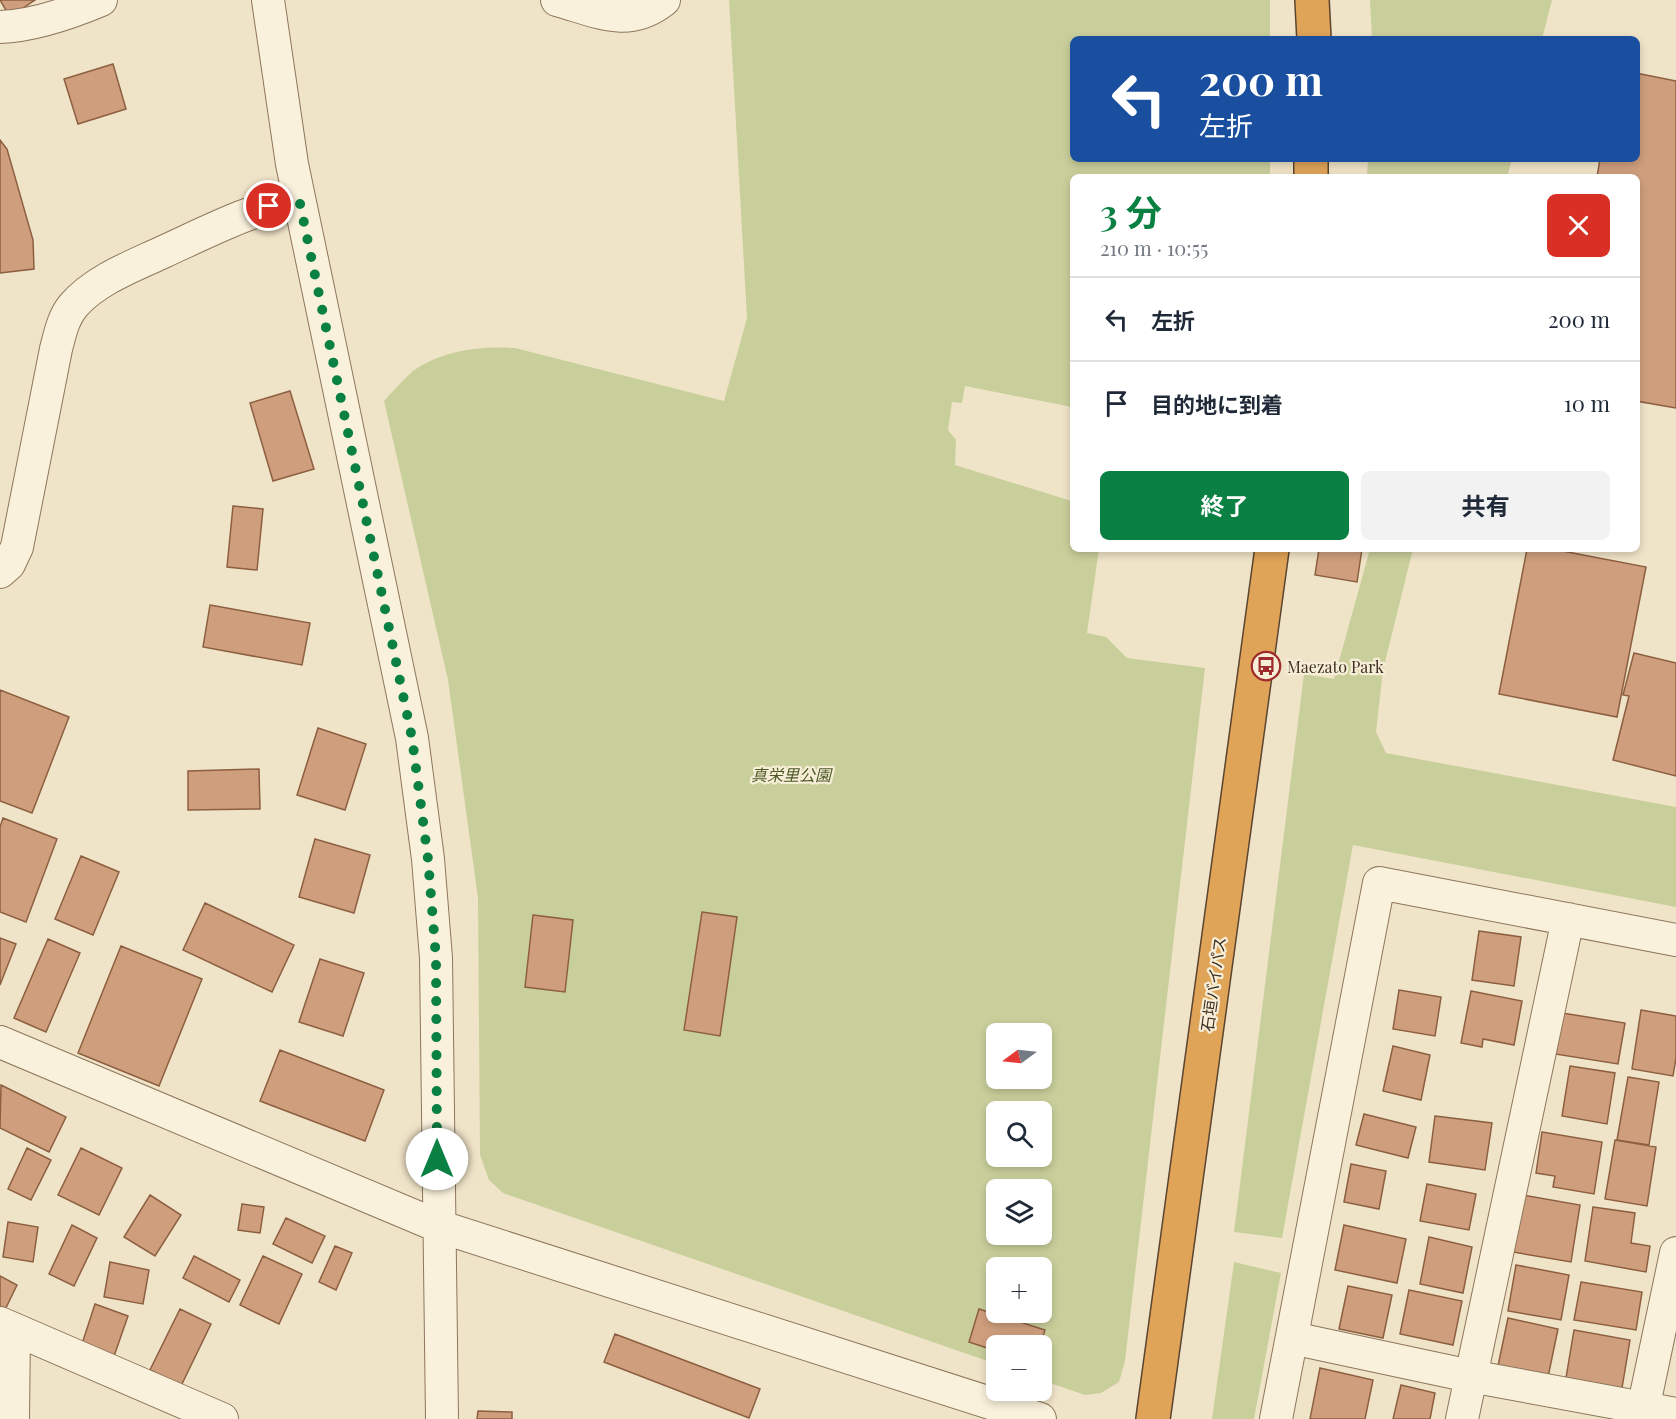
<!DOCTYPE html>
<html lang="ja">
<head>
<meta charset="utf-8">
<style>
	body { margin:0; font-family:"Playfair Display","Noto Sans JP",serif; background:#f2f2f3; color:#1f2937; height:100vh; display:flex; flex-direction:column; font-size:22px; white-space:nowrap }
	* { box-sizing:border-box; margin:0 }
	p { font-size:20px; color:#747a83 }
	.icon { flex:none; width:33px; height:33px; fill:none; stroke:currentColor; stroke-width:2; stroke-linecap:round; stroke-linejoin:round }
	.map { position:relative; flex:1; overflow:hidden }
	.side { position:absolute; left:1070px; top:174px; width:570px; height:378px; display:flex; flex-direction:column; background:#fff; border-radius:9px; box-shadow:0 3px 9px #0003 }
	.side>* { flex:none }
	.banner { position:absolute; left:1070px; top:36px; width:570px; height:126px; border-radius:9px; box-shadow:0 3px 9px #0003; background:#1a4fa0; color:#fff; overflow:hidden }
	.needle { width:39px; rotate:255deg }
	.controls { position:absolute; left:986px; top:1023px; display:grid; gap:12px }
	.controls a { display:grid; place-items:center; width:66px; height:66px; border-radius:9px; background:#fff; box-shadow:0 3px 9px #0003; font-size:30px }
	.pin { position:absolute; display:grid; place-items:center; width:51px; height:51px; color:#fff; margin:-26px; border:3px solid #fff; border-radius:50%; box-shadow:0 2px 6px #0007 }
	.me { position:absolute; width:66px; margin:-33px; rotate:0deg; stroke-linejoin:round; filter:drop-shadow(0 0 4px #0008) }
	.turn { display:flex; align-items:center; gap:21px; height:126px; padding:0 30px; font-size:27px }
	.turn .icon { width:78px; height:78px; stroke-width:2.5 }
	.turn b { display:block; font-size:42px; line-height:51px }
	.round { display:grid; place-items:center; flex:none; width:63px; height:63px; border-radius:9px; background:#f2f2f3 }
	.summary { display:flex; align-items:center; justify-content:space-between; height:102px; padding:0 30px }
	h1 { font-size:36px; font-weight:700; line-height:45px; color:#0b8043 }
	.primary-button { display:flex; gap:12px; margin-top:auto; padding:12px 30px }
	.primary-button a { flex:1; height:69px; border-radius:9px; background:#0b8043; color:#fff; font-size:24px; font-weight:700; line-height:69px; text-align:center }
	.primary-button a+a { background:#f2f2f3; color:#1f2937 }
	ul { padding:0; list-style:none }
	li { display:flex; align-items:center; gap:18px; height:84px; padding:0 30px; border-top:2px solid #e0e1e3 }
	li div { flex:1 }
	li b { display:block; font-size:22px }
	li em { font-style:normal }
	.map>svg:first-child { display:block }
	.green { fill:#c9cf9b; fill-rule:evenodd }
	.building { fill:#cf9f7d; stroke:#8d5f41; stroke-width:1.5 }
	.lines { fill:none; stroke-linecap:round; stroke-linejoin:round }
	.minor-casing { stroke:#8d765c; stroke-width:34 }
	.highway-casing { stroke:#5b4430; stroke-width:36 }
	.minor { stroke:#faf1dc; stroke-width:32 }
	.highway { stroke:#e0a458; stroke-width:33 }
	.route { stroke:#0b8043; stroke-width:10; stroke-dasharray:0 18 }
	.labels { text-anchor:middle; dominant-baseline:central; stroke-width:4.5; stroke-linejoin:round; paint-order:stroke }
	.poi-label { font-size:16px; fill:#3d2e20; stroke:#f7eed8; text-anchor:start }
	.park-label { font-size:16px; font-style:italic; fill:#4d5a26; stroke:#f7eed8 }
	.street-label { font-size:16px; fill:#3d2e20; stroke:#f7eed8 }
</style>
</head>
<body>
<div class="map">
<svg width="1676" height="1419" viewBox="0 0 1676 1419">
	<rect width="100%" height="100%" fill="#f0e4c8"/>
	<path class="green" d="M 729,0 L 1270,0 L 1270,39 L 1072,39 L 1072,159 L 1270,159 L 1270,177 L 1072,177 L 1072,407 L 965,386 L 962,403 L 952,402 L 948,430 L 956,440 L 955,465 L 1072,501 L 1072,549 L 1099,549 L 1087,633 L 1106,637 L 1127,658 L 1205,668 L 1125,1361 L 1119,1382 L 1101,1393 L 1085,1395 L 1041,1380 L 1041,1346 L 996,1346 L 996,1364 L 503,1193 L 489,1180 L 480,1155 L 478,898 L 448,680 L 384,401 C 393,391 403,380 413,371 C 443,350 480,346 515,348 L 724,401 L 747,318 ZM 996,1034 L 1041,1034 L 1041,1078 L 996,1078 ZM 996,1112 L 1041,1112 L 1041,1156 L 996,1156 ZM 996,1190 L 1041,1190 L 1041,1234 L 996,1234 ZM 996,1268 L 1041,1268 L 1041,1312 L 996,1312 Z
		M 1370,0 L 1552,0 L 1542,39 L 1372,39 Z
		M 1368,159 L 1512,159 L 1507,177 L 1367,177 Z
		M 1370,549 L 1413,549 L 1383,670 L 1376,732 L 1386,753 L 1676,807 L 1676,907 L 1353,845 L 1282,1238 L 1234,1232 L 1304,674 L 1334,679 Z
		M 1234,1262 L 1281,1273 L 1254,1419 L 1212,1419 Z"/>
	<path class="building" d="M 0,0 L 35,0 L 10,17 Z
		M 113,64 L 126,109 L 78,124 L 64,79 Z
		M 1636,73 L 1676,81 L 1676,408 L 1636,401 L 1636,177 L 1597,177 L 1600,159 L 1636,159 Z
		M 0,140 L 7,149 L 33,240 L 34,269 L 0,273 Z
		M 290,391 L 314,469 L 273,481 L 250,403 Z
		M 233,506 L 263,509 L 257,570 L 227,567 Z
		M 1319,549 L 1362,549 L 1357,582 L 1315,575 Z
		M 1527,549 L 1552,549 L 1646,567 L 1617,717 L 1499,694 Z
		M 210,605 L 310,623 L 302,665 L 203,647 Z
		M 1634,653 L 1676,663 L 1676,776 L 1613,760 L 1629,696 L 1623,695 Z
		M 0,690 L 69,717 L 32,813 L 0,801 Z
		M 318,728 L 366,744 L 345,810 L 297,795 Z
		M 259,769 L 260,809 L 188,810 L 188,771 Z
		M 3,818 L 57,839 L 26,922 L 0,912 L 0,827 Z
		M 315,839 L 370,855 L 354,913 L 299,897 Z
		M 81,856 L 119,872 L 93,935 L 55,919 Z
		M 205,903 L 294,945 L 272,992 L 183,950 Z
		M 702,912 L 737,917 L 720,1036 L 684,1030 Z
		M 533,915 L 573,920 L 565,992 L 525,987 Z
		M 1479,931 L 1521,937 L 1514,986 L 1472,980 Z
		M 0,938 L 16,944 L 0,985 Z
		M 48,939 L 80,953 L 46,1032 L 14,1018 Z
		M 121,946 L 202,979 L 159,1086 L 78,1053 Z
		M 320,959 L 364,973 L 343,1036 L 299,1022 Z
		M 1399,990 L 1441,997 L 1435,1036 L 1393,1029 Z
		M 1471,991 L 1522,1001 L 1514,1045 L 1483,1039 L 1482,1047 L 1461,1043 Z
		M 1641,1010 L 1676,1016 L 1676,1058 L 1673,1076 L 1632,1069 Z
		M 1562,1013 L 1625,1023 L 1618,1064 L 1555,1054 Z
		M 1393,1046 L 1430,1055 L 1421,1100 L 1383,1091 Z
		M 280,1050 L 384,1090 L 365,1141 L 260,1101 Z
		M 1570,1066 L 1615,1073 L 1607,1124 L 1562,1116 Z
		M 1628,1077 L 1659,1082 L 1649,1145 L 1617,1140 Z
		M 1,1085 L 66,1117 L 49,1152 L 0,1128 Z
		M 1364,1114 L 1416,1127 L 1408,1158 L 1356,1145 Z
		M 1435,1116 L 1492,1123 L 1485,1170 L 1429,1162 Z
		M 1542,1132 L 1602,1142 L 1594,1194 L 1553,1187 L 1555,1176 L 1536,1173 Z
		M 1615,1140 L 1656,1147 L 1647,1206 L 1605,1199 Z
		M 27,1148 L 51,1160 L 31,1200 L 8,1189 Z
		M 81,1148 L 122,1168 L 99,1215 L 58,1195 Z
		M 1351,1164 L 1386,1171 L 1379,1209 L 1344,1202 Z
		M 1427,1184 L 1476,1194 L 1469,1230 L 1420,1221 Z
		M 150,1195 L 181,1215 L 155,1256 L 124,1237 Z
		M 1522,1195 L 1580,1205 L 1571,1262 L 1513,1252 Z
		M 242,1204 L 264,1207 L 260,1233 L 238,1230 Z
		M 1593,1207 L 1635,1213 L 1631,1243 L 1650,1246 L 1646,1272 L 1585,1261 Z
		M 286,1218 L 325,1236 L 312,1263 L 273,1244 Z
		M 8,1222 L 38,1227 L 33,1262 L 3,1257 Z
		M 72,1225 L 97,1238 L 74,1286 L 49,1274 Z
		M 1344,1225 L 1406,1239 L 1397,1283 L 1335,1270 Z
		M 1429,1237 L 1472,1247 L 1463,1293 L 1420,1284 Z
		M 335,1246 L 352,1253 L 336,1290 L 319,1282 Z
		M 194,1256 L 240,1280 L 229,1302 L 183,1278 Z
		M 263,1256 L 302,1274 L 279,1324 L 240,1305 Z
		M 110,1262 L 149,1270 L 143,1304 L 104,1297 Z
		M 1516,1265 L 1569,1275 L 1561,1320 L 1508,1311 Z
		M 0,1276 L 17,1285 L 3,1314 L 0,1312 Z
		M 1581,1282 L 1642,1292 L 1636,1330 L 1574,1320 Z
		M 1348,1286 L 1392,1295 L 1383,1338 L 1339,1329 Z
		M 1409,1290 L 1462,1301 L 1453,1345 L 1400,1334 Z
		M 95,1304 L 128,1316 L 112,1362 L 80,1350 Z
		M 180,1309 L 211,1324 L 181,1386 L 150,1370 Z
		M 979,1309 L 1045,1330 L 1040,1346 L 996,1346 L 996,1351 L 969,1342 Z
		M 1508,1318 L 1558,1329 L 1548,1377 L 1498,1366 Z
		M 1574,1330 L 1630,1340 L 1622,1388 L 1566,1378 Z
		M 615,1334 L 760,1389 L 749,1418 L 604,1362 Z
		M 1320,1368 L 1373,1380 L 1365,1419 L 1310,1419 Z
		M 1401,1385 L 1435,1393 L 1430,1419 L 1393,1419 Z
		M 478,1411 L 512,1412 L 512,1419 L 477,1419 Z"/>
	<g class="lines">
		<g class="minor-casing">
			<path id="minor" d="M 268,0 L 292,164 L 412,738 L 428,859 L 436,958 L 442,1419
				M 557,0 C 597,11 628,29 664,0
				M 0,27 C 34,26 70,13 101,0
				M 0,572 L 9,564 L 17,547 L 56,349 C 60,334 63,318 73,306 C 95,280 133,266 163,252 C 209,231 249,210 299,199
				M 0,1042 L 438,1226 L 1040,1419
				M 0,1323 L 222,1419
				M 1292,1338 L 1470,1376 L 1676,1414
				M 13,1419 L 14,1330
				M 1276,1419 L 1379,883 L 1676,940
				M 1462,1419 L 1568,919
				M 1641,1419 L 1676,1253"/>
		</g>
		<g class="highway-casing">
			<path id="highway" d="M 1312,0 L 1314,39
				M 1311,177 L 1311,159
				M 1153,1419 L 1272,549"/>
		</g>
		<use href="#minor" class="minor"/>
		<use href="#highway" class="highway"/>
	</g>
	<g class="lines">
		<path class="route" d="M 269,206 L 299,199 L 412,738 L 428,859 L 436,958 L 437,1159"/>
	</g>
	<defs>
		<g id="bus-ring" transform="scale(1.5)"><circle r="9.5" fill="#f7eed8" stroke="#9e2a2b" stroke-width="1.5"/><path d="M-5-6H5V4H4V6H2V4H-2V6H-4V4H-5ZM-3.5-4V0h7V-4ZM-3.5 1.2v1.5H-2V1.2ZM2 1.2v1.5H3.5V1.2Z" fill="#9e2a2b"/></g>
	</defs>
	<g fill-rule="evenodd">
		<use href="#bus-ring" x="1266" y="666"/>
	</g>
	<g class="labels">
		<g class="poi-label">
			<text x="1287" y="666">Maezato Park</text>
		</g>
		<g class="park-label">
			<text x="791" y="774">真栄里公園</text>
		</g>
		<g class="street-label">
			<text transform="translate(1213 984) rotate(-82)">石垣バイパス</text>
		</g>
	</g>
</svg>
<div class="controls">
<a><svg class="needle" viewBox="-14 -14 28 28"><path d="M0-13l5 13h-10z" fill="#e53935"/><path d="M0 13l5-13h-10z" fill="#747a83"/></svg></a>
<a><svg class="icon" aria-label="search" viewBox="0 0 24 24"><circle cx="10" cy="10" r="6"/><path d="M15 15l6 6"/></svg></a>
<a><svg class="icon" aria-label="layers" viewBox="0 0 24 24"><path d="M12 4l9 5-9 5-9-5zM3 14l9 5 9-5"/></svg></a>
<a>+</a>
<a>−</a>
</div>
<div class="pin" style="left:269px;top:206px;background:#d93025"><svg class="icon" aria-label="arrive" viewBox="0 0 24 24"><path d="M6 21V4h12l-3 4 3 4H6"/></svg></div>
<svg class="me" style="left:437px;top:1159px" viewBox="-20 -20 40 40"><circle r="19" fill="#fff"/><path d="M0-13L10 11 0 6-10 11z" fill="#0b8043"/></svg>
<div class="banner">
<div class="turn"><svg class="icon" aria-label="left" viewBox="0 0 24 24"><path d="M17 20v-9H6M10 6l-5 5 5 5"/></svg><div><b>200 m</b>左折</div></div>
</div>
<section class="side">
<div class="summary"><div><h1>3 分</h1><p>210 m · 10:55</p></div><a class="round" style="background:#d93025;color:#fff"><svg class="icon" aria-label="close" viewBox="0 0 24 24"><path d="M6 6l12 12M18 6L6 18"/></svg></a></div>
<ul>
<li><svg class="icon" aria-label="left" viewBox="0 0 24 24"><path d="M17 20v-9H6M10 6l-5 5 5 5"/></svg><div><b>左折</b></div><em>200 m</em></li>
<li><svg class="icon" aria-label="arrive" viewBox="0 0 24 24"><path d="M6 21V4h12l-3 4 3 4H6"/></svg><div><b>目的地に到着</b></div><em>10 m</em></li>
</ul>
<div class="primary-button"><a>終了</a><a>共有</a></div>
</section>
</div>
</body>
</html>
